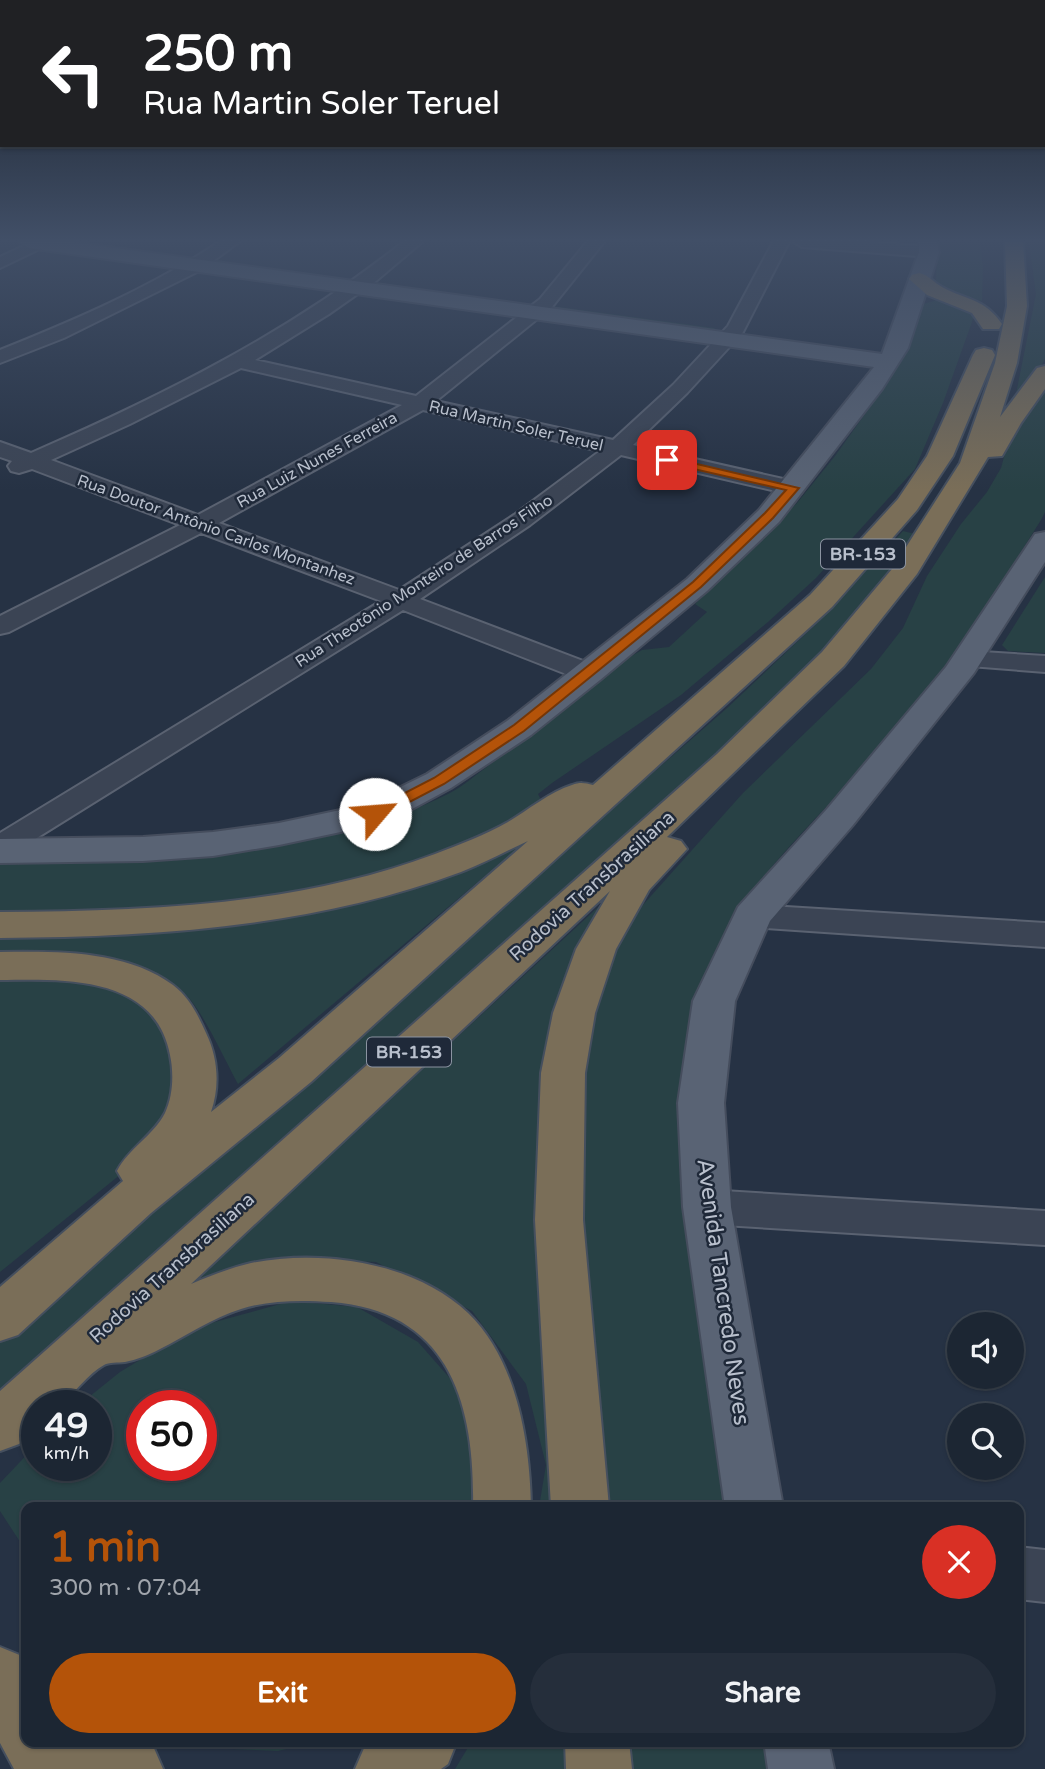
<!DOCTYPE html>
<html lang="en">
<head>
<meta charset="utf-8">
<style>
	body { margin:0; font-family:"Varela Round",sans-serif; background:#252e3b; color:#f1f3f6; height:100vh; display:flex; flex-direction:column; font-size:26px; white-space:nowrap }
	* { box-sizing:border-box; margin:0 }
	p { font-size:23px; color:#a0a5ac }
	.icon { flex:none; width:38px; height:38px; fill:none; stroke:currentColor; stroke-width:2; stroke-linecap:round; stroke-linejoin:round }
	.map { position:relative; flex:1; overflow:hidden }
	.side { position:absolute; left:21px; top:1502px; width:1003px; height:245px; display:flex; flex-direction:column; background:#1c2633; border-radius:14px; box-shadow:0 2px 5px #0004,0 0 0 2px #3a434e }
	.side>* { flex:none }
	.guide { position:absolute; left:0px; top:0px; width:1046px; height:147px; box-shadow:0 2px 5px #0004,0 0 0 2px #3a434e; background:#202124; color:#fff; overflow:hidden }
	.controls { position:absolute; left:947px; top:1312px; display:grid; gap:14px }
	.controls a { display:grid; place-items:center; width:77px; height:77px; border-radius:50%; background:#1c2633; box-shadow:0 2px 5px #0004,0 0 0 2px #3a434e; font-size:35px }
	.speed { position:absolute; left:21px; top:1390px; display:flex; gap:14px; font-size:35px; font-weight:700; text-align:center }
	.speed>* { display:grid; place-content:center; width:91px; height:91px; border-radius:50%; background:#1c2633; box-shadow:0 2px 5px #0004,0 0 0 2px #3a434e; line-height:1 }
	.speed small { font-size:18px; font-weight:400 }
	.speed .limit { border:10px solid #d22; background:#fff; color:#111 }
	.pin { position:absolute; display:grid; place-items:center; width:60px; height:60px; color:#fff; margin:-30px; border-radius:14px; box-shadow:0 4px 10px #0006 }
	.me { position:absolute; width:77px; margin:-38px; rotate:63deg; stroke-linejoin:round; filter:drop-shadow(0 0 5px #0008) }
	.turn { display:flex; align-items:center; gap:24px; height:147px; padding:0 28px; font-size:32px }
	.turn .icon { width:91px; height:91px; stroke-width:2.5 }
	.turn b { display:block; font-size:49px; line-height:60px }
	.round { display:grid; place-items:center; flex:none; width:74px; height:74px; border-radius:37px; background:#252e3b }
	.head { display:flex; align-items:center; justify-content:space-between; height:119px; padding:0 28px }
	h1 { font-size:42px; font-weight:700; line-height:52px; color:#b45309 }
	.primary-button { display:flex; gap:14px; margin-top:auto; padding:14px 28px }
	.primary-button a { flex:1; height:80px; border-radius:42px; background:#b45309; color:#fff; font-size:28px; font-weight:700; line-height:80px; text-align:center }
	.primary-button a+a { background:#252e3b; color:#f1f3f6 }
	.map>svg:first-child { display:block }
	.green { fill:#284145; fill-rule:evenodd }
	.lines { fill:none; stroke-linecap:round; stroke-linejoin:round }
	.minor-casing { stroke:#5a6271; stroke-width:4 }
	.major-casing { stroke:#454d5d; stroke-width:4 }
	.highway-casing { stroke:#454f5e; stroke-width:4 }
	.minor { fill:#3b4454; fill-rule:evenodd }
	.major { fill:#596374; fill-rule:evenodd }
	.highway { fill:#7a6e58; fill-rule:evenodd }
	.route { fill:#b45309; stroke:#753606; stroke-width:2 }
	.labels { text-anchor:middle; dominant-baseline:central; stroke-width:5; stroke-linejoin:round; paint-order:stroke }
	.far-street-label { font-size:16px; fill:#b9c0cd; stroke:#1f2939 }
	.shield { fill:#1f2939; stroke:#8b93a1; stroke-width:2 }
	.shield-label { font-size:18px; font-weight:bold; fill:#b9c0cd }
	.street-label { font-size:19px; fill:#b9c0cd; stroke:#1f2939 }
	.near-street-label { font-size:23px; fill:#b9c0cd; stroke:#1f2939 }
</style>
</head>
<body>
<div class="map">
<svg width="1045" height="1769" viewBox="0 0 1045 1769">
	<rect width="100%" height="100%" fill="#263244"/>
	<path class="green" d="M 937,242 L 980,242 L 983,268 L 982,301 L 940,289 L 936,283 Z
		M 1029,242 L 1045,242 L 1045,359 L 1032,382 L 1015,399 L 1036,294 Z
		M 944,298 L 974,314 L 973,319 L 943,403 L 915,469 L 816,578 L 768,622 L 681,695 L 552,783 L 538,794 L 541,800 L 487,833 L 417,865 L 260,904 L 0,920 L 0,861 C 149,856 311,863 448,794 C 464,786 478,773 492,763 C 539,731 582,694 626,659 L 642,650 L 669,647 L 707,612 L 695,604 L 797,503 L 835,456 L 890,379 L 906,351 L 923,304 Z
		M 552,306 L 714,328 L 717,331 L 547,308 Z
		M 1045,387 L 1045,512 L 1041,520 C 992,598 943,677 883,746 C 822,816 737,887 705,975 L 733,1507 L 605,1507 L 576,1189 L 578,1074 L 593,1007 L 616,949 L 642,906 L 743,793 L 871,669 L 903,628 L 927,576 L 961,524 L 987,492 L 1001,468 L 1010,435 Z
		M 903,531 L 919,535 L 853,622 L 744,730 L 0,1401 L 0,1343 L 726,709 L 815,625 Z
		M 1045,577 L 1045,653 L 1008,651 L 1002,645 Z
		M 529,839 L 238,1084 C 226,1062 203,1012 187,996 C 147,955 55,947 0,951 L 0,932 L 214,927 Z
		M 609,897 L 586,948 L 564,1507 L 539,1507 L 546,1465 L 526,1384 L 472,1311 L 376,1262 L 288,1258 L 195,1279 Z
		M 24,977 L 93,982 L 134,1000 L 162,1021 L 179,1059 L 174,1110 L 121,1174 L 0,1272 L 0,980 Z
		M 291,1301 L 357,1307 L 418,1342 L 462,1392 L 480,1443 L 477,1507 L 26,1507 L 26,1551 L 0,1511 L 0,1483 L 37,1444 L 37,1465 L 96,1465 L 96,1405 L 79,1405 L 120,1372 L 193,1328 ZM 142,1405 L 201,1405 L 201,1465 L 142,1465 Z
		M 181,1741 L 320,1741 L 278,1751 L 187,1747 Z
		M 472,1741 L 581,1741 L 582,1769 L 455,1769 Z
		M 628,1741 L 767,1741 L 771,1769 L 631,1769 Z"/>
	<g class="lines">
		<g class="minor-casing">
			<path id="minor" d="M 32,242 L 54,242 L 0,268 L 0,257 Z
				M 219,242 L 239,242 L 201,270 L 64,338 L 0,363 L 0,350 C 75,320 152,287 219,242 Z
				M 403,242 L 422,242 L 376,281 L 329,314 L 255,360 L 416,396 L 540,299 L 587,242 L 604,242 L 552,307 L 436,401 L 613,440 L 673,385 L 728,326 L 773,242 L 789,242 L 743,332 L 687,393 L 633,445 L 801,483 L 804,488 L 801,493 L 793,495 L 621,455 L 530,525 L 420,599 L 599,667 L 603,673 L 599,679 L 589,681 L 579,679 L 403,610 L 11,854 L 0,857 L 0,833 L 381,601 L 201,533 L 9,632 L 0,634 L 0,616 L 180,525 L 32,469 L 19,473 L 11,471 L 8,466 L 12,461 L 0,457 L 0,442 L 31,453 C 163,396 290,332 403,242 ZM 241,368 L 402,405 L 198,515 L 51,460 L 130,424 ZM 423,410 L 600,451 L 514,515 L 399,590 L 219,523 Z
				M 794,242 L 869,242 L 929,247 L 937,252 L 929,257 L 802,247 Z
				M 967,651 L 1045,656 L 1045,672 L 957,665 L 953,659 L 957,653 Z
				M 752,905 L 1045,923 L 1045,947 L 752,927 L 740,924 L 735,916 L 740,908 Z
				M 707,1190 L 1045,1211 L 1045,1245 L 707,1224 L 692,1219 L 686,1207 L 692,1195 Z
				M 1018,1547 L 1045,1550 L 1045,1602 L 1018,1599 Z"/>
		</g>
		<g class="major-casing">
			<path id="major" d="M 20,242 L 72,242 L 882,354 L 919,252 L 919,242 L 937,242 L 939,252 L 908,348 L 882,389 L 779,522 L 707,591 L 600,680 L 531,735 L 451,788 L 388,822 L 279,845 L 213,856 L 143,861 L 0,863 L 0,839 L 143,837 L 213,832 L 279,823 L 364,805 L 427,774 L 507,721 L 687,579 L 759,510 L 874,367 L 29,248 Z
				M 1045,532 L 1045,562 L 974,673 L 853,825 L 770,921 L 735,1001 L 724,1103 L 731,1207 L 783,1507 L 725,1507 L 683,1207 L 678,1103 L 693,1001 L 738,907 L 827,809 L 946,667 L 1035,534 Z
				M 764,1741 L 828,1741 L 834,1769 L 768,1769 Z"/>
		</g>
		<g class="highway-casing">
			<path id="highway" d="M 1005,242 L 1023,242 L 1027,306 L 1017,363 L 1000,417 L 1037,368 L 1045,366 L 1045,389 L 1021,423 L 1002,456 L 988,457 L 917,574 L 844,666 L 667,837 L 681,841 L 687,849 L 649,890 L 616,949 L 595,1013 L 585,1073 L 583,1220 L 609,1507 L 551,1507 L 535,1220 L 541,1073 L 553,1013 L 576,949 L 610,891 L 191,1284 C 210,1276 230,1268 251,1263 C 322,1249 414,1262 468,1313 C 517,1360 530,1443 531,1507 L 473,1507 C 475,1404 450,1311 331,1302 C 302,1300 269,1300 241,1309 C 212,1318 186,1336 160,1349 C 149,1355 136,1360 125,1362 C 118,1363 109,1362 104,1365 C 88,1374 74,1393 61,1405 L 37,1405 L 37,1428 L 19,1444 L 0,1451 L 0,1391 L 717,754 L 822,652 L 892,569 L 960,463 L 995,363 L 1007,306 Z
				M 919,273 C 929,275 934,283 942,287 C 968,301 984,298 1002,324 L 999,329 L 983,329 L 972,313 L 927,295 L 909,279 L 912,275 Z
				M 984,348 L 992,350 L 995,355 L 953,456 L 917,510 L 832,607 L 311,1082 L 151,1213 L 18,1335 L 0,1341 L 0,1287 L 123,1181 L 117,1171 C 129,1148 153,1136 165,1113 C 173,1096 174,1074 170,1055 C 155,975 64,979 0,980 L 0,952 C 56,951 126,950 173,985 C 189,997 198,1015 206,1033 C 218,1058 220,1086 211,1112 L 279,1058 L 528,841 C 506,851 484,863 461,872 C 313,927 156,937 0,938 L 0,912 C 146,911 297,906 435,854 C 459,845 485,835 508,822 C 528,810 550,792 572,785 C 580,782 585,783 593,785 L 810,595 L 898,499 L 927,456 L 973,355 L 976,350 Z
				M 0,1647 L 22,1656 L 26,1663 L 26,1741 L 145,1741 L 153,1746 L 163,1769 L 14,1769 L 0,1743 Z
				M 371,1741 L 457,1741 L 448,1764 L 441,1769 L 355,1769 L 365,1746 Z
				M 565,1741 L 629,1741 L 632,1769 L 566,1769 Z"/>
		</g>
		<use href="#minor" class="minor"/>
		<use href="#major" class="major"/>
		<use href="#highway" class="highway"/>
	</g>
	<linearGradient id="sky" x2="0" y2="1"><stop stop-color="#151c25"/><stop offset="0.49" stop-color="#414f67"/><stop offset="1" stop-color="#414f67" stop-opacity="0"/></linearGradient>
	<rect width="1045" height="490" fill="url(#sky)"/>
	<path class="route" d="M 667,457 L 799,488 L 773,518 L 701,587 L 524,731 L 444,784 L 381,817 L 370,817 L 368,814 L 370,811 L 434,778 L 514,725 L 693,582 L 765,513 L 786,490 L 663,462 L 662,460 Z"/>
	<g class="labels">
		<g class="far-street-label">
			<text transform="translate(516 426) rotate(13)">Rua Martin Soler Teruel</text>
			<text transform="translate(317 460) rotate(-29)">Rua Luiz Nunes Ferreira</text>
			<text transform="translate(216 530) rotate(20)">Rua Doutor Antônio Carlos Montanhez</text>
			<text transform="translate(424 581) rotate(-33)">Rua Theotônio Monteiro de Barros Filho</text>
		</g>
		<g class="shield">
			<rect x="821" y="539.5" width="84" height="29" rx="5"/>
			<rect x="367" y="1037.5" width="84" height="29" rx="5"/>
		</g>
		<g class="shield-label">
			<text x="863" y="554">BR-153</text>
			<text x="409" y="1052">BR-153</text>
		</g>
		<g class="street-label">
			<text transform="translate(592 886) rotate(-42)">Rodovia Transbrasiliana</text>
			<text transform="translate(172 1268) rotate(-42)">Rodovia Transbrasiliana</text>
		</g>
		<g class="near-street-label">
			<text transform="translate(723 1292) rotate(82)">Avenida Tancredo Neves</text>
		</g>
	</g>
</svg>
<div class="controls">
<a><svg class="icon" aria-label="sound" viewBox="0 0 24 24"><path d="M4 9h4l5-4v14l-5-4H4zM17 9q2 3 0 6"/></svg></a>
<a><svg class="icon" aria-label="search" viewBox="0 0 24 24"><circle cx="10" cy="10" r="6"/><path d="M15 15l6 6"/></svg></a>
</div>
<div class="speed"><div>49<small>km/h</small></div><div class="limit">50</div></div>
<div class="pin" style="left:667px;top:460px;background:#d93025"><svg class="icon" aria-label="arrive" viewBox="0 0 24 24"><path d="M6 21V4h12l-3 4 3 4H6"/></svg></div>
<svg class="me" style="left:375px;top:814px" viewBox="-20 -20 40 40"><circle r="19" fill="#fff"/><path d="M0-13L10 11 0 6-10 11z" fill="#b45309"/></svg>
<div class="guide">
<div class="turn"><svg class="icon" aria-label="left" viewBox="0 0 24 24"><path d="M17 20v-9H6M10 6l-5 5 5 5"/></svg><div><b>250 m</b>Rua Martin Soler Teruel</div></div>
</div>
<section class="side">
<div class="head"><div><h1>1 min</h1><p>300 m · 07:04</p></div><a class="round" style="background:#d93025;color:#fff"><svg class="icon" aria-label="close" viewBox="0 0 24 24"><path d="M6 6l12 12M18 6L6 18"/></svg></a></div>
<div class="primary-button"><a>Exit</a><a>Share</a></div>
</section>
</div>
</body>
</html>
